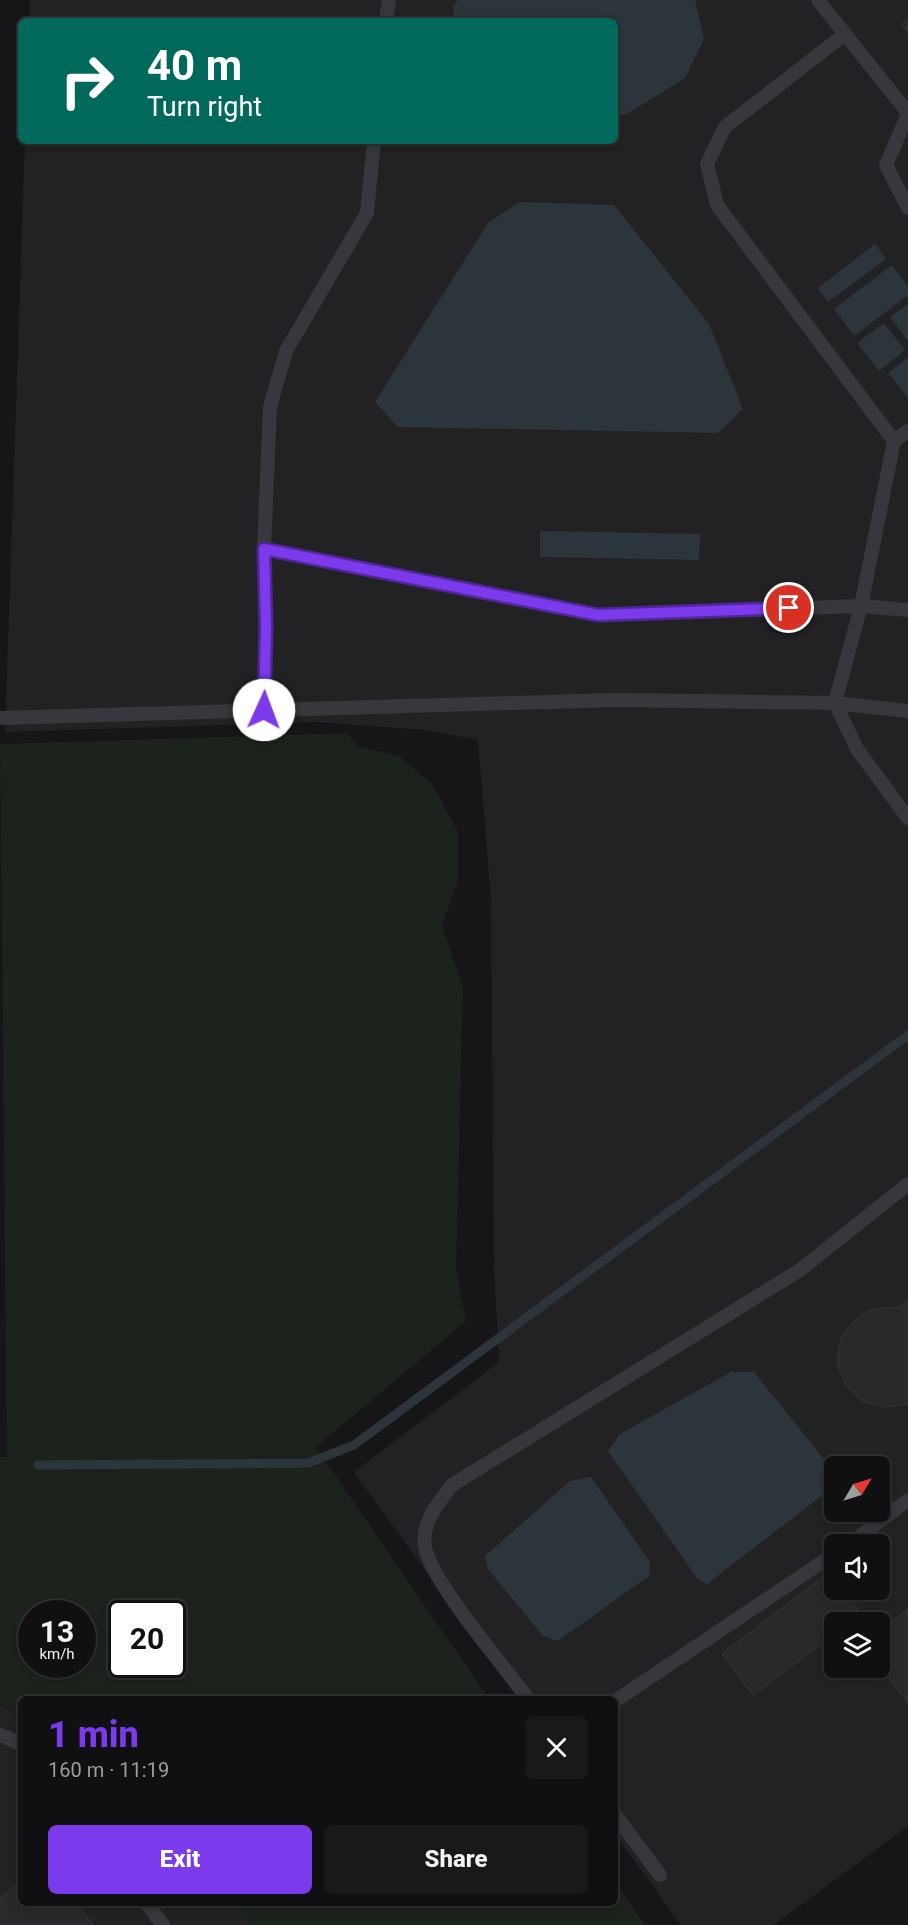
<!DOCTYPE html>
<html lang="en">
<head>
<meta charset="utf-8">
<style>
	body { margin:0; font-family:Roboto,sans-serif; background:#19191b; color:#f1f3f6; height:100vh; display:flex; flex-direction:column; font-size:22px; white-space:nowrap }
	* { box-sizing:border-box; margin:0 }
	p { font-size:20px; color:#9c9d9f }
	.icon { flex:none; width:33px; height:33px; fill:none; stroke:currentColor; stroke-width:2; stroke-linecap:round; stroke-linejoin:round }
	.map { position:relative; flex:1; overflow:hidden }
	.sheet { position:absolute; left:18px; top:1696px; width:600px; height:210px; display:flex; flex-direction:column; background:#101012; border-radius:9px; box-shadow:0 3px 9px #0003,0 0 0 2px #303032 }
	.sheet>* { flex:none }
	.top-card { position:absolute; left:18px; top:18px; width:600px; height:126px; border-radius:9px; box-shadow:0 3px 9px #0003,0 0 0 2px #303032; background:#00695c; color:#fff; overflow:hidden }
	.needle { width:39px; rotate:52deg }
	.tools { position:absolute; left:824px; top:1456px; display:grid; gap:12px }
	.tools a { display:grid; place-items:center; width:66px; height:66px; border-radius:9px; background:#101012; box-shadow:0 3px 9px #0003,0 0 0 2px #303032; font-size:30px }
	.speed { position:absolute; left:18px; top:1600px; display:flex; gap:12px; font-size:30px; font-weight:700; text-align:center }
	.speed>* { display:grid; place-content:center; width:78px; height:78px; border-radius:50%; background:#101012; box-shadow:0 3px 9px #0003,0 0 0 2px #303032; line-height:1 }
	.speed small { font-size:15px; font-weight:400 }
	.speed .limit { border:3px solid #111; border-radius:9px; background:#fff; color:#111 }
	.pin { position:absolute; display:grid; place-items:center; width:51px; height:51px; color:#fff; margin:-26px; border:3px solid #fff; border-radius:50%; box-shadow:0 2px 6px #0007 }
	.me { position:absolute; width:66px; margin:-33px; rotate:2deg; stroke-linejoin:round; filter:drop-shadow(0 0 4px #0008) }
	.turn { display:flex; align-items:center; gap:21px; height:126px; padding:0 30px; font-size:27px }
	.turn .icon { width:78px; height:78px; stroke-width:2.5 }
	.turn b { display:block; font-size:42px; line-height:51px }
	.round { display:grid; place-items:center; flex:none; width:63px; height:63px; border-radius:9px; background:#19191b }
	.headline { display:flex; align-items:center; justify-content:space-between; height:102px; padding:0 30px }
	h1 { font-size:36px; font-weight:800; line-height:45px; color:#7c3aed }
	.primary-button { display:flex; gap:12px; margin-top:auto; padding:12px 30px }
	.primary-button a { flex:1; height:69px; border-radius:9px; background:#7c3aed; color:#fff; font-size:24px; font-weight:800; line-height:69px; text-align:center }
	.primary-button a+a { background:#19191b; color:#f1f3f6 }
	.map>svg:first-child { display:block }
	.built { fill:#222225; fill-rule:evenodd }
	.green { fill:#1c231d; fill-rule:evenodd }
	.water { fill:#2c353c }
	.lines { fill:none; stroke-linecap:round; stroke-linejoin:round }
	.stream { stroke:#2c353c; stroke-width:9 }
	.building { fill:#29292c; stroke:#303034; stroke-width:1.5 }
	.lane { stroke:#37383d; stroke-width:14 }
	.route-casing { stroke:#51269a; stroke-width:15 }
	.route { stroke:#7c3aed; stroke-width:10 }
</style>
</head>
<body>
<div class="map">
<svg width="908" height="1925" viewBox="0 0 908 1925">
	<rect width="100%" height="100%" fill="#161618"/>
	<path class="built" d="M 30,0 L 908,0 L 908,1826 L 774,1925 L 681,1925 L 615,1834 L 615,1700 L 518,1699 L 354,1472 L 499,1362 L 494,1265 L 491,901 L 478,740 L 425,730 L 318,722 L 5,732 L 25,141 L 615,141 L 615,21 L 29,21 ZM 834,1467 L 879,1467 L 879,1512 L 834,1512 ZM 834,1545 L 879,1545 L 879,1590 L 834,1590 ZM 834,1623 L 879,1623 L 879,1668 L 834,1668 Z
		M 0,1704 L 21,1721 L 21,1904 L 238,1904 L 253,1925 L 0,1925 Z"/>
	<path class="green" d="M 347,733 L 358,746 L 399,756 L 433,785 L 458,832 L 458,880 L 442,926 L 463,987 L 456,1268 L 466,1321 L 316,1447 L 489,1699 L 21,1700 L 21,1721 L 0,1703 L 0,1457 L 7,1457 L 0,744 ZM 32,1614 L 82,1614 L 82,1665 L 32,1665 ZM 122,1614 L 172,1614 L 172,1665 L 122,1665 Z
		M 615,1882 L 645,1925 L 253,1925 L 238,1904 L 615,1904 Z"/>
	<path class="water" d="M 458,0 L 695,0 L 704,39 L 685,78 L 627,114 L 615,116 L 615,21 L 455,21 L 453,6 Z
		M 520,202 L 614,205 L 709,324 L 743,409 L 718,433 L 398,427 L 375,402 L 488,223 Z
		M 875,244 L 886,259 L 828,302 L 818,288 Z
		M 892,265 L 908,286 L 908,295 L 854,336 L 834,309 Z
		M 908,304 L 908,341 L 890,317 Z
		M 884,323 L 905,350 L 879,371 L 857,343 Z
		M 908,357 L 908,398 L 888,373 Z
		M 540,531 L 700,534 L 699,560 L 540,557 Z
		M 731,1372 L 754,1372 L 831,1468 L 833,1487 L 707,1584 L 697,1578 L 608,1451 L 620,1434 Z
		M 591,1477 L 650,1562 L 649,1576 L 558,1641 L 543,1636 L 488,1569 L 485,1556 L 570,1481 Z"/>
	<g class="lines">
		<path class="stream" d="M 38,1465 L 308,1463 L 354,1445 L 908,1035"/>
	</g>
	<path class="building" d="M 908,19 L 908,32 L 902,24 Z
		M 908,1300 L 908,1311 L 897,1308 Z
		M 893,1307 L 908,1311 L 908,1404 L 884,1407 L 863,1401 L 846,1385 L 838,1366 L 838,1352 L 842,1336 L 859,1316 L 874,1309 Z
		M 829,1573 L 834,1579 L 834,1590 L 843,1590 L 861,1614 L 848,1623 L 834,1623 L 834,1634 L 753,1695 L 722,1654 Z
		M 908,1609 L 908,1703 L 879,1665 L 879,1631 Z
		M 21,1882 L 21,1904 L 77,1904 L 93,1925 L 3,1925 L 0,1921 L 0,1898 Z"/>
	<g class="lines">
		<path class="lane" d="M 818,0 L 908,113
			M 386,21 L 389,0
			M 845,34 L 725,127 L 707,164 L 717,205 L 894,441
			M 908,114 L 886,165 L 908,208
			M 908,431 L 894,441 L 861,606 L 835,703 L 857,749 L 908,818
			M 264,549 L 598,615 L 861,606 L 908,610
			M 264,710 L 266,627 L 264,549 L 270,407 L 286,351 L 367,213 L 374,141
			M 0,718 L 615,700 L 835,703 L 908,711
			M 848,1545 L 908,1500
			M 529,1700 C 504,1666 432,1583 425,1547 C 421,1523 438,1503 452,1485 L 800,1270 L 908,1184
			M 615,1701 L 834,1554
			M 0,1735 L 21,1744
			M 615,1815 L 660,1875
			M 147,1904 L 163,1925"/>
	</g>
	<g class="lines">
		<g class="route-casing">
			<path id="route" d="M 264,710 L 266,627 L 264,549 L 598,615 L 789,608"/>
		</g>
		<use href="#route" class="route"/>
	</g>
</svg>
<div class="tools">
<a><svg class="needle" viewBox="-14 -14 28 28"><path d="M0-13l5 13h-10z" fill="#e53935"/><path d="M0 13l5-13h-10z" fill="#9c9d9f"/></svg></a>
<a><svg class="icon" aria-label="sound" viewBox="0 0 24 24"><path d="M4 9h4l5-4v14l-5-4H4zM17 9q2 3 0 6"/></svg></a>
<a><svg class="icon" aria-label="layers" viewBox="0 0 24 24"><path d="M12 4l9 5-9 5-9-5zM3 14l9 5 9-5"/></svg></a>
</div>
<div class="speed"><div>13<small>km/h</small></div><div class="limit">20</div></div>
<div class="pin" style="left:789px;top:608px;background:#d93025"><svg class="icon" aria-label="arrive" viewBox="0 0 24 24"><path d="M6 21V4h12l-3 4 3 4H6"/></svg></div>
<svg class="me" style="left:264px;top:710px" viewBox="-20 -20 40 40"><circle r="19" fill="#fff"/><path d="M0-13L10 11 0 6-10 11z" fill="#7c3aed"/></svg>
<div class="top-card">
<div class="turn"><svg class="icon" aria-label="right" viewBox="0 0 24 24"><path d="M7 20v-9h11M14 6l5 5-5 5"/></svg><div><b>40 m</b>Turn right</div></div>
</div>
<section class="sheet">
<div class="headline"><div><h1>1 min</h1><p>160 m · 11:19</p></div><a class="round"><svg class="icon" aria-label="close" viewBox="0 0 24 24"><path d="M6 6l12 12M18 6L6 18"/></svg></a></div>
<div class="primary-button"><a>Exit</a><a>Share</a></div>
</section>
</div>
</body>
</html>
